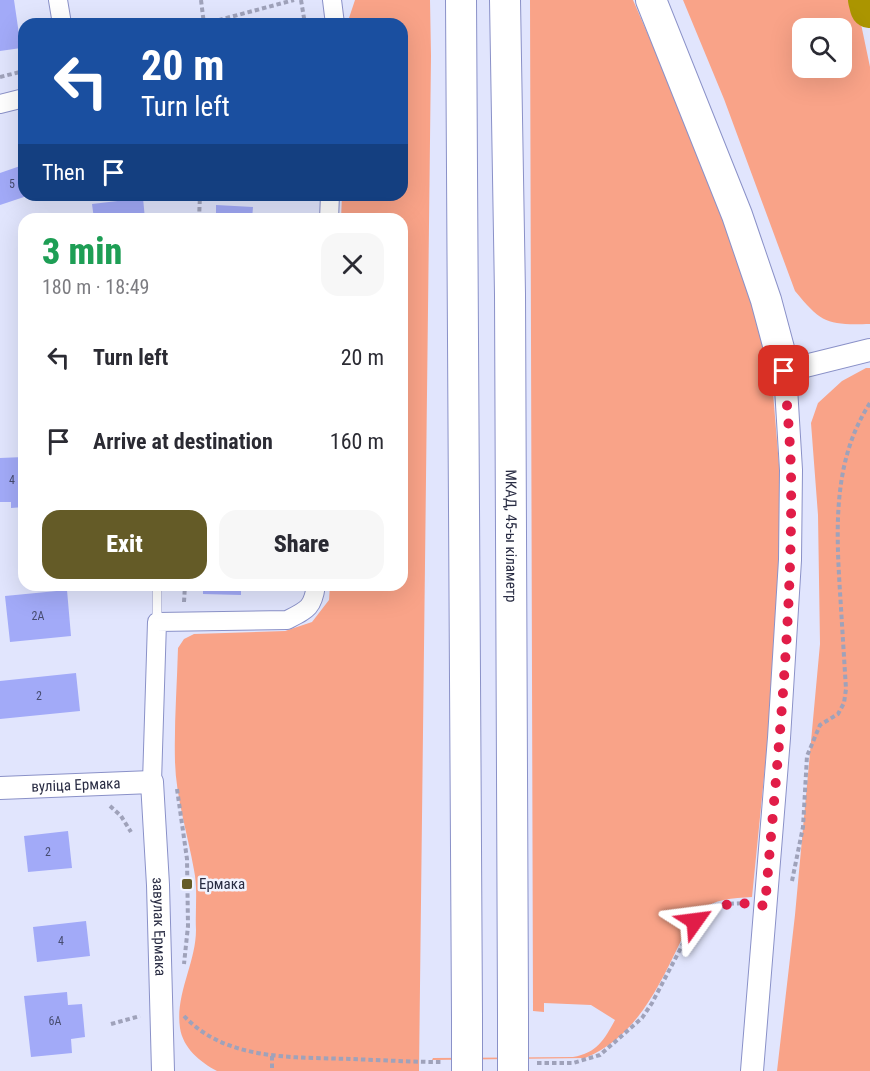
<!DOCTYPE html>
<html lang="en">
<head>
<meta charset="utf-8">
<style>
	body { margin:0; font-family:"Roboto Condensed",sans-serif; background:#f7f7f7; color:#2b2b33; height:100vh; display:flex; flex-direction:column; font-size:22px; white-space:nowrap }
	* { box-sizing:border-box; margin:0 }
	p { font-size:20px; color:#7c7c81 }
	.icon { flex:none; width:33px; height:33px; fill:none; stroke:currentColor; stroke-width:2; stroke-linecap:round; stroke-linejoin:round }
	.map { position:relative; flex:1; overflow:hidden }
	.panel { position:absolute; left:18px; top:213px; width:390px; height:378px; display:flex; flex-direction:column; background:#fff; border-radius:18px; box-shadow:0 6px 24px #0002 }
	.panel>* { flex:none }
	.banner { position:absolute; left:18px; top:18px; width:390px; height:183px; border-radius:18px; box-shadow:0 6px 24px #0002; background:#1a4fa0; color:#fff; overflow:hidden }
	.controls { position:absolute; left:792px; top:18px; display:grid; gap:12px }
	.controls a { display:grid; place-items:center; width:60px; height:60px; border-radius:12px; background:#fff; box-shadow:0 6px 24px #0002; font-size:30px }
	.pin { position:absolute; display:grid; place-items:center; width:51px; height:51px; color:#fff; margin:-26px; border-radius:12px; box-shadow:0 3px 9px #0006 }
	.me { position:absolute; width:66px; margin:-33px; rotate:59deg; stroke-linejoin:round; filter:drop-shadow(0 0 4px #0008) }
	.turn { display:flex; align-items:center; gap:21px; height:126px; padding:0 24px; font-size:27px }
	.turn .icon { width:78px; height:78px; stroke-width:2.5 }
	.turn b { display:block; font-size:42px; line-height:51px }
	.then { display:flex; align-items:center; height:57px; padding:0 24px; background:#0003; gap:12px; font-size:22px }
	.round { display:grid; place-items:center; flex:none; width:63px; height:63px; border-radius:18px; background:#f7f7f7 }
	.overview { display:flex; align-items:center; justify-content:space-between; height:102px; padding:0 24px }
	h1 { font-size:36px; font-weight:800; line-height:45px; color:#1e9e55 }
	.action { display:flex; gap:12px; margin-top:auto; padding:12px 24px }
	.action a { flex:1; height:69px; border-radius:18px; background:#645b27; color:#fff; font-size:24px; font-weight:800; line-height:69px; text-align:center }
	.action a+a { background:#f7f7f7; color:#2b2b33 }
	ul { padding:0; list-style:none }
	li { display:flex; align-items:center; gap:18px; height:84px; padding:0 24px }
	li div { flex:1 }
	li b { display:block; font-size:22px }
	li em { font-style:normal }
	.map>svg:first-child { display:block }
	.green { fill:#f9a388; fill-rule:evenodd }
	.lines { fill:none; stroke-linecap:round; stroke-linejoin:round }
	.river { stroke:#ab9500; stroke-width:40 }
	.building { fill:#a2aaf8 }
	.service-casing { stroke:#8a91c8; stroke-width:10 }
	.minor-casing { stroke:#8a91c8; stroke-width:20 }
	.tertiary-casing { stroke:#8a91c8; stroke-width:24 }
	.trunk-casing { stroke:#8a91c8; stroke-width:32 }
	.path { stroke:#9fa2ba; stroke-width:4; stroke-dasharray:4.5 3; stroke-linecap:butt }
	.service { stroke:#fff; stroke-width:9 }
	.minor { stroke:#fff; stroke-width:18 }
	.tertiary { stroke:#fff; stroke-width:22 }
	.trunk { stroke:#fff; stroke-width:30 }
	.trunk-bridge-casing { stroke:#8a91c8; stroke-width:32; stroke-linecap:butt }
	.trunk-bridge { stroke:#fff; stroke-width:30 }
	.route { stroke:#e11d48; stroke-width:10; stroke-dasharray:0 18 }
	.poi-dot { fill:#645b27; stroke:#f1f3ff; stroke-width:2 }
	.labels { text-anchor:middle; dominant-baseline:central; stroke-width:5; stroke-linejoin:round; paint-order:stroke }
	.number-label { font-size:12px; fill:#474c70 }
	.street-label { font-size:15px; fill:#292c43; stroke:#f1f3ff }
	.poi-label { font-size:15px; fill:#292c43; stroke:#f1f3ff; text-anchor:start }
</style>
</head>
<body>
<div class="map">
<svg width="870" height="1071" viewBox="0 0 870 1071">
	<rect width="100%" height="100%" fill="#e1e5fd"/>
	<path class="green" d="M 355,0 L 430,0 L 431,56 L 419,1071 L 217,1071 C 200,1062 183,1048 180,1028 C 175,994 196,963 196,930 C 195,910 198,889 194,870 C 188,835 176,798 175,762 C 174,724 177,686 178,648 L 184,639 L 194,634 L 285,631 L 312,622 L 329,600 L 330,585 L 402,585 L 402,219 L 341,219 L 342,195 L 402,195 L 402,24 L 347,24 Z
		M 530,0 L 633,0 L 685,120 L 755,303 L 772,381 L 780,477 L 779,559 L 768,737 L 752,897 C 732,898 715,899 699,911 C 689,920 684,935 678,947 C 656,992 634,1038 585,1058 L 432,1060 L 433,1058 L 573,1057 C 597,1053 604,1040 615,1020 L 591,1005 L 544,1003 L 544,1012 L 533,1011 Z
		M 683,0 L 856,0 L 870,67 L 870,324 C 828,325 822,324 795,291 L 724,99 ZM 842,28 L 842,68 L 802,68 L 802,28 Z
		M 866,368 L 870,368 L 870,1071 L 777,1071 L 795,915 L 820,644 L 818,515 L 811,423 L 818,403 L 842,381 Z"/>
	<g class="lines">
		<path class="river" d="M 868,0 L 870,8"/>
	</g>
	<path class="building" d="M 0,0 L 14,0 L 21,48 L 0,51 Z
		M 23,165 L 24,195 L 30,195 L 0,205 L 0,173 Z
		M 143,198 L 145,219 L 94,219 L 92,204 Z
		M 216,205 L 253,207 L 252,219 L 216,219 Z
		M 24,457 L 24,507 L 11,508 L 11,502 L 0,502 L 0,458 Z
		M 203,585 L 241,585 L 241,595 L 203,594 Z
		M 67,590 L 71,636 L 10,642 L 5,596 Z
		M 76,673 L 80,711 L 0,719 L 0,681 Z
		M 68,831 L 72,868 L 28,872 L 24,836 Z
		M 86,921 L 90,956 L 37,962 L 33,927 Z
		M 67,992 L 68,1005 L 82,1004 L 85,1037 L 71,1039 L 72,1053 L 31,1057 L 24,996 Z"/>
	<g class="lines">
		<g class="service-casing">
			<path id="service" d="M 157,622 L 157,585"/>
		</g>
		<g class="minor-casing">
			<path id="minor" d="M 58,0 L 62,24
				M 332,0 L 335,24
				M 0,104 L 24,98
				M 329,219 L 330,195
				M 152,782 L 157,622 L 287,620 C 307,610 313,608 316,585"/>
		</g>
		<g class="tertiary-casing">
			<g id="tertiary">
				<path id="s1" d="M 0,788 L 152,782 L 158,885 L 163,1071"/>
				<path d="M 752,1071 L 779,738 L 790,560 L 791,470 L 785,371 L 870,350"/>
			</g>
		</g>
		<g class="trunk-casing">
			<g id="trunk">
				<path d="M 461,0 L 467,1017"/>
				<path id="s2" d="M 505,0 L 510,294 L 513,1015"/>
				<path d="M 651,0 L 737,215 L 766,300 L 785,371"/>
			</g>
		</g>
		<path class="path" d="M 201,0 L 204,24
			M 301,0 L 305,24
			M 204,24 L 294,0
			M 0,77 L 24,71
			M 199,219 L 200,195
			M 184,602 L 185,585
			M 177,789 L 187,859 L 188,926 L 184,964
			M 110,806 L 121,816 L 131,832
			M 792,881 L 803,827 L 807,756 L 820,725 L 838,714 L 844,703 L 846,689 C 844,657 842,624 840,592 C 836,527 833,460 870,403
			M 184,1016 C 226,1061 293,1057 350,1059 C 380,1060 411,1062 442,1062
			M 111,1024 L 140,1016
			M 272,1056 L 272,1071
			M 537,1063 L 573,1063 L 600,1055 L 642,1018 L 652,1003 L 695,921 L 709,910 L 726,904 L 745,903"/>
		<use href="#service" class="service"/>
		<use href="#minor" class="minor"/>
		<use href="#tertiary" class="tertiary"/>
		<use href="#trunk" class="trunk"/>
		<g class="trunk-bridge-casing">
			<path id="trunk-bridge" d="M 513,1015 L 513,1071
				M 467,1017 L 467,1071"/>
		</g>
		<use href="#trunk-bridge" class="trunk-bridge"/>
	</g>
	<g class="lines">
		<path class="route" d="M 695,921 C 718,902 736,901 765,906 C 777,762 793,616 791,471 C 790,438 787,404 784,371"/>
	</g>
	<rect class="poi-dot" x="181" y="878" width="12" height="12" rx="3"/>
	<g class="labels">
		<g class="number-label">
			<text x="12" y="184">5</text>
			<text x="12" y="480">4</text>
			<text x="38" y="616">2А</text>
			<text x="39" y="696">2</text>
			<text x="48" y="852">2</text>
			<text x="61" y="941">4</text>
			<text x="55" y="1021">6А</text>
		</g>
		<g class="street-label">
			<text stroke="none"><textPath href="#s2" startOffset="536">МКАД, 45-ы кіламетр</textPath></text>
			<text stroke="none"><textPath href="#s1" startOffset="76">вуліца Ермака</textPath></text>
			<text stroke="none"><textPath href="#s1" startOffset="297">завулак Ермака</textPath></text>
		</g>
		<g class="poi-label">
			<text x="199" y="884">Ермака</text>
		</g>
	</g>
</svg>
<div class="controls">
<a><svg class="icon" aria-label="search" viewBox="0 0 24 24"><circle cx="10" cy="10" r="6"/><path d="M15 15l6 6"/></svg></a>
</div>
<div class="pin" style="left:784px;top:371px;background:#d93025"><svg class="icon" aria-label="arrive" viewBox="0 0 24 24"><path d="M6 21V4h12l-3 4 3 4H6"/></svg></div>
<svg class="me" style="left:695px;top:921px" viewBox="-20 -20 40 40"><path d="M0-17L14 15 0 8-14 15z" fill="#e11d48" stroke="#fff" stroke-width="4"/></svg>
<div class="banner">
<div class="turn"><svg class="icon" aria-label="left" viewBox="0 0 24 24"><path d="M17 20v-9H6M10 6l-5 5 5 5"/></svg><div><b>20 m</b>Turn left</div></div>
<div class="then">Then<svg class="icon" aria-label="arrive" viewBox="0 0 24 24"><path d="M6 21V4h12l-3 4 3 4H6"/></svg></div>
</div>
<section class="panel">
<div class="overview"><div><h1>3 min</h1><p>180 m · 18:49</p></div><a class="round"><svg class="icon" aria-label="close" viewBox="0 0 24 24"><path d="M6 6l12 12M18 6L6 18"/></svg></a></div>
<ul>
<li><svg class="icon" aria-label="left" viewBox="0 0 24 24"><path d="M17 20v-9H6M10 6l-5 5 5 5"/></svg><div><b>Turn left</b></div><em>20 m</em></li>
<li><svg class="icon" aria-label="arrive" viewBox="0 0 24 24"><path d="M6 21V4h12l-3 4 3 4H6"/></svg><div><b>Arrive at destination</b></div><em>160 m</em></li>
</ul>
<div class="action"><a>Exit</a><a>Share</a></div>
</section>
</div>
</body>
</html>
